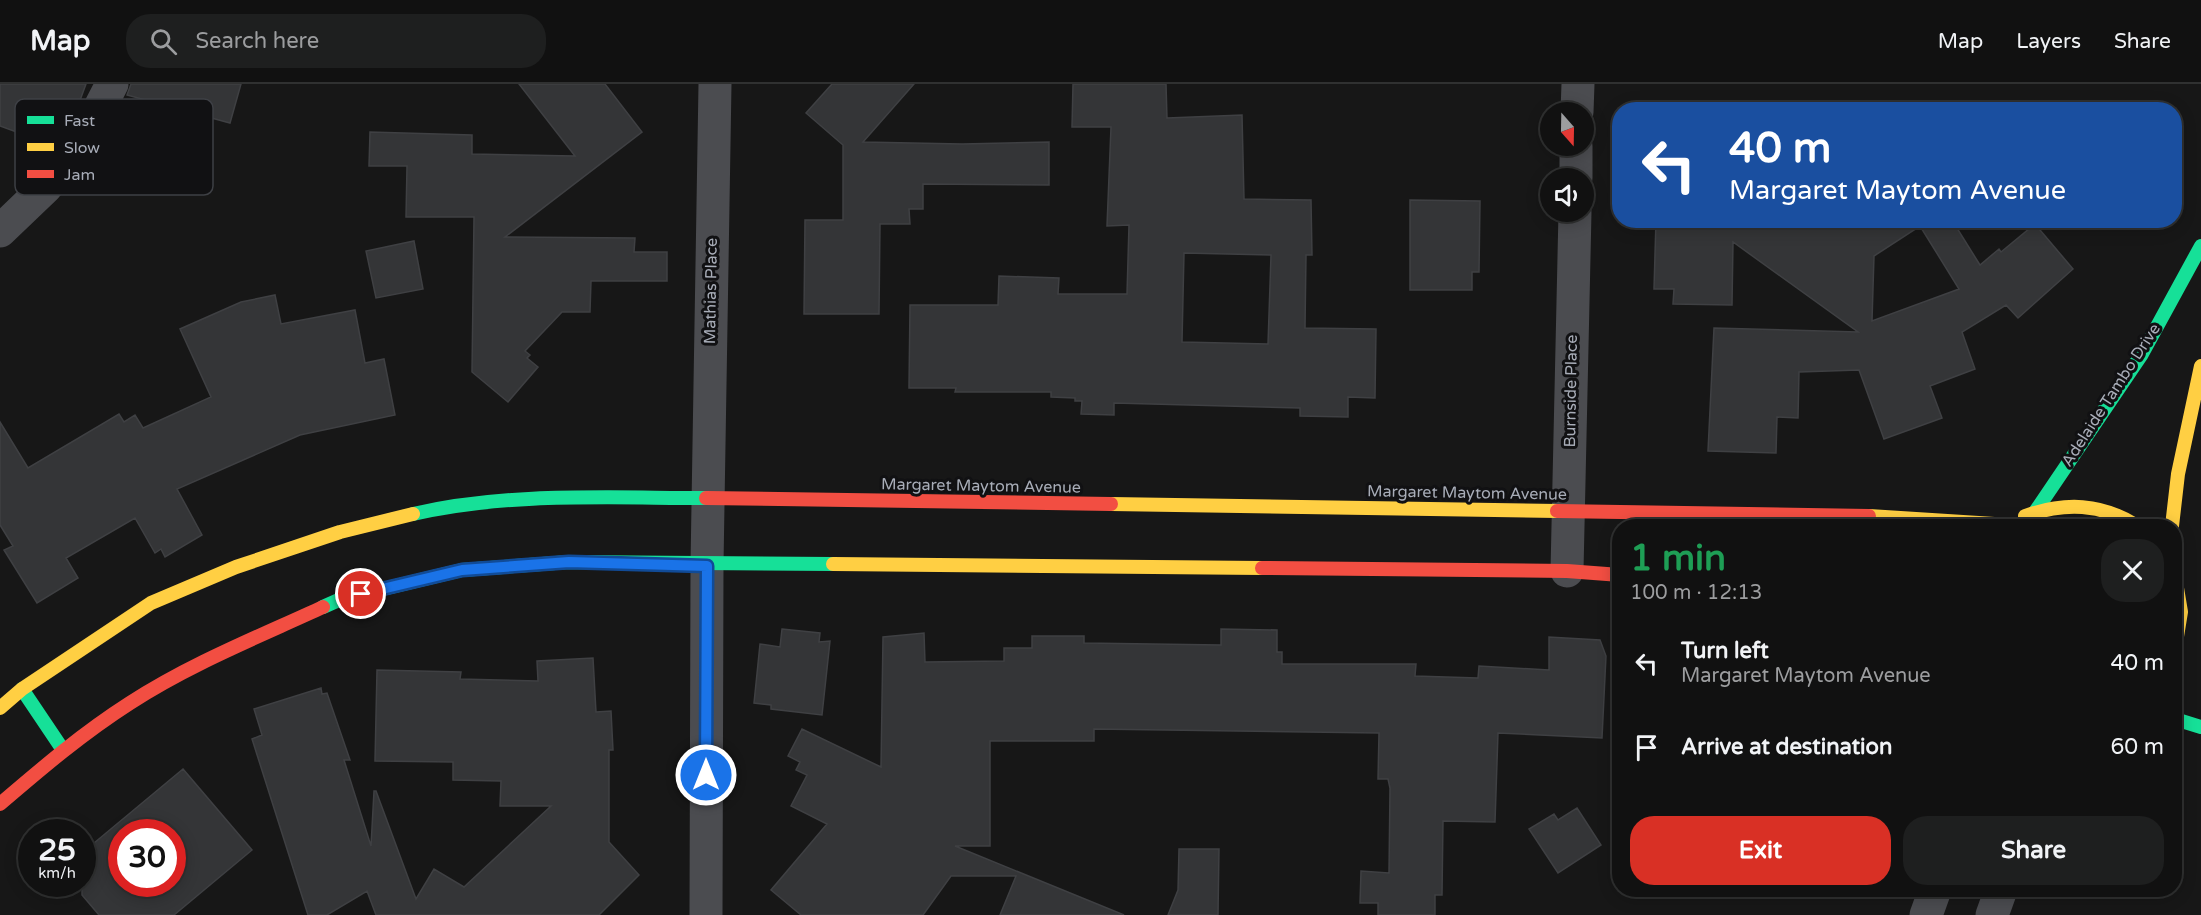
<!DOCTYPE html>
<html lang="en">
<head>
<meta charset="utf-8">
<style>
	body { margin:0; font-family:"Varela Round",sans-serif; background:#1e1f1f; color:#f1f3f6; height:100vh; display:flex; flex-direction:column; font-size:22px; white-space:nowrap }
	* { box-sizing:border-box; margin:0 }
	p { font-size:20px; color:#9c9d9f }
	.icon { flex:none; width:33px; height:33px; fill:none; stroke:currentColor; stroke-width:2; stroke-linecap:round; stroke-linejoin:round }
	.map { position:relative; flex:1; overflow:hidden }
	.side { position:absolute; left:1612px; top:435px; width:570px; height:378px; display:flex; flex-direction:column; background:#111; border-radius:24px; box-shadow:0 3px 15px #0003,0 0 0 2px #303131 }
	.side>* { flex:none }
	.guide { position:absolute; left:1612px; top:18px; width:570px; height:126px; border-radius:24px; box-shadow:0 3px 15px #0003,0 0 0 2px #303131; background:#1a4fa0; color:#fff; overflow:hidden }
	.needle { width:39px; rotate:160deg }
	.fabs { position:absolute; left:1540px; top:18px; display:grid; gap:12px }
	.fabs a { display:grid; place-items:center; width:54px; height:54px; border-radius:50%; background:#111; box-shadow:0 3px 15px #0003,0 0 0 2px #303131; font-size:30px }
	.speed { position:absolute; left:18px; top:735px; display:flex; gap:12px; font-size:30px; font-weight:700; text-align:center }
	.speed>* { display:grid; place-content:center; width:78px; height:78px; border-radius:50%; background:#111; box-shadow:0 3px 15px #0003,0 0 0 2px #303131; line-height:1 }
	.speed small { font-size:15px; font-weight:400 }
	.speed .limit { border:9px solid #d22; background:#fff; color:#111 }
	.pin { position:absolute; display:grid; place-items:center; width:51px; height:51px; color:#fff; margin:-26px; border:3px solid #fff; border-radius:50%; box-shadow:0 2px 6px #0007 }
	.me { position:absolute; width:66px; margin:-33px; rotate:0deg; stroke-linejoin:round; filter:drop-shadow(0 0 4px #0008) }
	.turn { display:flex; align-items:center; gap:21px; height:126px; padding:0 18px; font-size:27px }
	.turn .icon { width:78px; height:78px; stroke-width:2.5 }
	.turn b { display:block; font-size:42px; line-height:51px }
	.round { display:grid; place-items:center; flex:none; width:63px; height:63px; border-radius:24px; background:#1e1f1f }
	.overview { display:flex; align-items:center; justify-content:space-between; height:102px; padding:0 18px }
	h1 { font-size:36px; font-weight:800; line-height:45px; color:#1e9e55 }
	.primary-button { display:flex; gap:12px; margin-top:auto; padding:12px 18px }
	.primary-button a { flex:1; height:69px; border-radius:24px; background:#d93025; color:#fff; font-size:24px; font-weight:800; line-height:69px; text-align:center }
	.primary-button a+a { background:#1e1f1f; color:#f1f3f6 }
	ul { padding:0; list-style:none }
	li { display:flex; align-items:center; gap:18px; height:84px; padding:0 18px }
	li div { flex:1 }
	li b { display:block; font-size:22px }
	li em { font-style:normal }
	header { display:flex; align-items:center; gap:36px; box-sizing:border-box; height:84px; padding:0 30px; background:#111; border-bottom:2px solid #303131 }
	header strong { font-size:28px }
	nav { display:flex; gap:33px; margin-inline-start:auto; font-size:21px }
	.search { width:420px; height:54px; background:#1e1f1f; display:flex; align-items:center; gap:15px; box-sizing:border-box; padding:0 21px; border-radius:24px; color:#9c9d9f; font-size:22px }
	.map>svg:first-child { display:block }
	.building { fill:#343537; stroke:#3f4043; stroke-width:1.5; fill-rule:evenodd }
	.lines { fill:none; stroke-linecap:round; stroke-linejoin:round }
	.street { stroke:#4b4c50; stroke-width:33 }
	.fast { stroke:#16e098; stroke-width:14 }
	.slow { stroke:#ffcf43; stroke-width:14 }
	.jam { stroke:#f24e42; stroke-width:14 }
	.route-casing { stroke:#114b97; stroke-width:15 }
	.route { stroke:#1a73e8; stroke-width:10 }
	.labels { text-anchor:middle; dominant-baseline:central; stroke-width:6; stroke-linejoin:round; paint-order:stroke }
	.street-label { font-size:16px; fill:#a8adb8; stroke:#111113 }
	.key { fill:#111113; stroke:#3e4045; stroke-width:1.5 }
	.key-label { font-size:16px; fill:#a8adb8 }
</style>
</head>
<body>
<header>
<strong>Map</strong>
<div class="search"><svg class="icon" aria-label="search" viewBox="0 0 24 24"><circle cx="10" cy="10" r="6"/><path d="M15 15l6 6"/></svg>Search here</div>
<nav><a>Map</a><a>Layers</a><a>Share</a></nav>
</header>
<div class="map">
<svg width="2201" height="831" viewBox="0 0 2201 831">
	<rect width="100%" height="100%" fill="#171717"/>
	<path class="building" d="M 0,0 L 86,0 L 75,30 L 55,62 L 0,42 Z
		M 131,0 L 241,0 L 230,39 L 127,11 Z
		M 519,0 L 605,0 L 642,48 L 505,153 L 635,154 L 634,168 L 667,168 L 667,197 L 591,197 L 590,228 L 562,228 L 525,267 L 530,271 L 527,274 L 538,283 L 508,318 L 472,288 L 474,133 L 406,133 L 407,82 L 369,82 L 370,48 L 472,51 L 472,70 L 575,72 Z
		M 832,0 L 914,0 L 863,58 L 962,60 L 1049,58 L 1049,101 L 923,100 L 923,125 L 909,125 L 910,140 L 880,140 L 879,230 L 804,230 L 805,136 L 843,136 L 843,61 L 806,29 Z
		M 1073,0 L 1166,0 L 1167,34 L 1242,31 L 1244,115 L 1311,116 L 1312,171 L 1306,171 L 1305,244 L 1376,245 L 1375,314 L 1348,313 L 1348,333 L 1300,332 L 1300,324 L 1114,319 L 1114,331 L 1081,330 L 1082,317 L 1075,317 L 1075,314 L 1051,313 L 1051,308 L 955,308 L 956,304 L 909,304 L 910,221 L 998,221 L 999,192 L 1059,194 L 1058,210 L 1127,210 L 1129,141 L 1107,142 L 1111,43 L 1072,43 ZM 1184,169 L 1271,171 L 1268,260 L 1182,258 Z
		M 1410,116 L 1480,117 L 1479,188 L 1472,188 L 1472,206 L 1410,206 Z
		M 1656,136 L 1952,136 L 1980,181 L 1999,165 L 2001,168 L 2035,140 L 2073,185 L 2018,234 L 2006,221 L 1962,248 L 1975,285 L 1930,302 L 1942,334 L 1884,355 L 1859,286 L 1799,288 L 1798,334 L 1777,333 L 1776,369 L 1708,367 L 1714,244 L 1858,248 L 1733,158 L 1732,221 L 1673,220 L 1674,205 L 1654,205 ZM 1920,142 L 1959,205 L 1872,237 L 1874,172 Z
		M 414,157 L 423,205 L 376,214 L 366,167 Z
		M 275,211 L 281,240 L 355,226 L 365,279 L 384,275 L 395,331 L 300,351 L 177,405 L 202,451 L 165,473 L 161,465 L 155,469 L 135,434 L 66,474 L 78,494 L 37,519 L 4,466 L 13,462 L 0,441 L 0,338 L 28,384 L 119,330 L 124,338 L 135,331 L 143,344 L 211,313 L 180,245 L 241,218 Z
		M 782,545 L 820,549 L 819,558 L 830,557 L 822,631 L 771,625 L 771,621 L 754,619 L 760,560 L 780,563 Z
		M 1221,545 L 1277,546 L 1277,568 L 1282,568 L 1282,580 L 1416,580 L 1415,592 L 1478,594 L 1479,582 L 1549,586 L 1549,553 L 1600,556 L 1606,572 L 1602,654 L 1498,649 L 1495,738 L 1443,737 L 1442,811 L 1435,811 L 1435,831 L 1378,831 L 1378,819 L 1360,819 L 1361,787 L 1389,789 L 1390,704 L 1388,695 L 1378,695 L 1379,649 L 1094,645 L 1094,657 L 990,657 L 990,762 L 955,762 L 1124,831 L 1000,831 L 1016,792 L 951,792 L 923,831 L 801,831 L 771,806 L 827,740 L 791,722 L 807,691 L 796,686 L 800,678 L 788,672 L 802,645 L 881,683 L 883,553 L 924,549 L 925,578 L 1004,577 L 1004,564 L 1032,564 L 1032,552 L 1084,552 L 1084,559 L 1221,561 Z
		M 593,574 L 596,628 L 611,627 L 613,666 L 609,666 L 609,758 L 639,791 L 599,831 L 376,831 L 367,807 L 327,831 L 308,831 L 252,655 L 262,651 L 254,625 L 321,604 L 322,610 L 327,609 L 350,676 L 344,676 L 371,762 L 374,707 L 376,707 L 416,815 L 434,785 L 464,803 L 551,722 L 500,722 L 501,697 L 453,696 L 453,678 L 375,677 L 377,586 L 461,588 L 460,595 L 538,597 L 537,577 Z
		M 183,685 L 252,766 L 174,831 L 99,831 L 82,811 L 82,769 ZM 122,748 L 172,748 L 172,800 L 122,800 Z
		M 1577,724 L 1601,761 L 1558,789 L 1529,745 L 1554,730 L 1558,736 Z
		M 1179,765 L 1219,765 L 1218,831 L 1168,831 L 1178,806 Z"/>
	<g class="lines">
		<path class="street" d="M 1577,28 L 1578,0
			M 1576,94 L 1576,62
			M 0,147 L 46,103 L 80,62 L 112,0
			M 1567,487 L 1575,128
			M 706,831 L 707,481 L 715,0
			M 1926,831 L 1935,806
			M 1992,831 L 2001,806"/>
		<path class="fast" d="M 2035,428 L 2142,270 L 2201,162
			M 413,430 C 508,408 609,414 706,414
			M 323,523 L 341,515 L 462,486 L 569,478 L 833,480
			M 22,605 L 63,666
			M 2175,635 L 2201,643"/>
		<path class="slow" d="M 1111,420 L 1557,427
			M 1869,432 L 2010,441
			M 2025,432 C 2065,418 2101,419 2137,442
			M 2172,442 L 2178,390 L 2201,282
			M 833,480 L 1262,484
			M 2175,492 L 2181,528 L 2175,565
			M 0,624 L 22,605 L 151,519 L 236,483 L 340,448 L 413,430"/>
		<path class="jam" d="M 706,414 L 1111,420
			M 1557,427 L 1869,432
			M 1262,484 L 1567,487 L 1620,491
			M 0,720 C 42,684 83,649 130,619 C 190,580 258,553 323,523"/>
	</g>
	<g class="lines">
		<g class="route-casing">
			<path id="route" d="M 361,510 L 462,486 L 569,478 L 707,482 L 706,691"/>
		</g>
		<use href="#route" class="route"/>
	</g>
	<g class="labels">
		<g class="street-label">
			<text transform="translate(711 207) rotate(-89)">Mathias Place</text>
			<text transform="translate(1571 307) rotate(-89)">Burnside Place</text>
			<text transform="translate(2111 311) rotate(-57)">Adelaide Tambo Drive</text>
			<text transform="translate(981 402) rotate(1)">Margaret Maytom Avenue</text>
			<text transform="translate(1467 409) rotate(1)">Margaret Maytom Avenue</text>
		</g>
	</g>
	<rect x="15" y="15" width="198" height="96" rx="9" class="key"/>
	<rect x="27" y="32" width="27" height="8" fill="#16e098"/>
	<rect x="27" y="59" width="27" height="8" fill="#ffcf43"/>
	<rect x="27" y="86" width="27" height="8" fill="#f24e42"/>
	<g class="key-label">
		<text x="64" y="42">Fast</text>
		<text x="64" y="69">Slow</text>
		<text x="64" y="96">Jam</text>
	</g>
</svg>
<div class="fabs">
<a><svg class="needle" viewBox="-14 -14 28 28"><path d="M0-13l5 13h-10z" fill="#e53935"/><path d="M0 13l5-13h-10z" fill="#9c9d9f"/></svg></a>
<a><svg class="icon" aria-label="sound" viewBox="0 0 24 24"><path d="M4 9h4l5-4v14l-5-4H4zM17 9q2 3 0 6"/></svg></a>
</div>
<div class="speed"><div>25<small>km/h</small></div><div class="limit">30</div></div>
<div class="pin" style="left:361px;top:510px;background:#d93025"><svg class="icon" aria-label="arrive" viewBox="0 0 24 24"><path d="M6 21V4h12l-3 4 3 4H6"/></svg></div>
<svg class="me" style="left:706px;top:691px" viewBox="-20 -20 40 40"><circle r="17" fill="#1a73e8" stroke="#fff" stroke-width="3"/><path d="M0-11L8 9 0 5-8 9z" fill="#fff"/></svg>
<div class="guide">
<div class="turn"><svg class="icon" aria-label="left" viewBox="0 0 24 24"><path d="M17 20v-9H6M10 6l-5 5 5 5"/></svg><div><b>40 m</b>Margaret Maytom Avenue</div></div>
</div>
<section class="side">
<div class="overview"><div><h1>1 min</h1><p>100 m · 12:13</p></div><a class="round"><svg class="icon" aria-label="close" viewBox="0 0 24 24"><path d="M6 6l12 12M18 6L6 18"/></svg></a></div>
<ul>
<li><svg class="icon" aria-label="left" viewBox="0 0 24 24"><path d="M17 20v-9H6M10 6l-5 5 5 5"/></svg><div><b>Turn left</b><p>Margaret Maytom Avenue</p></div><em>40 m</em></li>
<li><svg class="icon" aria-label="arrive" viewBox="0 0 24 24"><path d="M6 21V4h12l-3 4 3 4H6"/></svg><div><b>Arrive at destination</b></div><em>60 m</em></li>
</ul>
<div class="primary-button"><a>Exit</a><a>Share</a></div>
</section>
</div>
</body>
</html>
